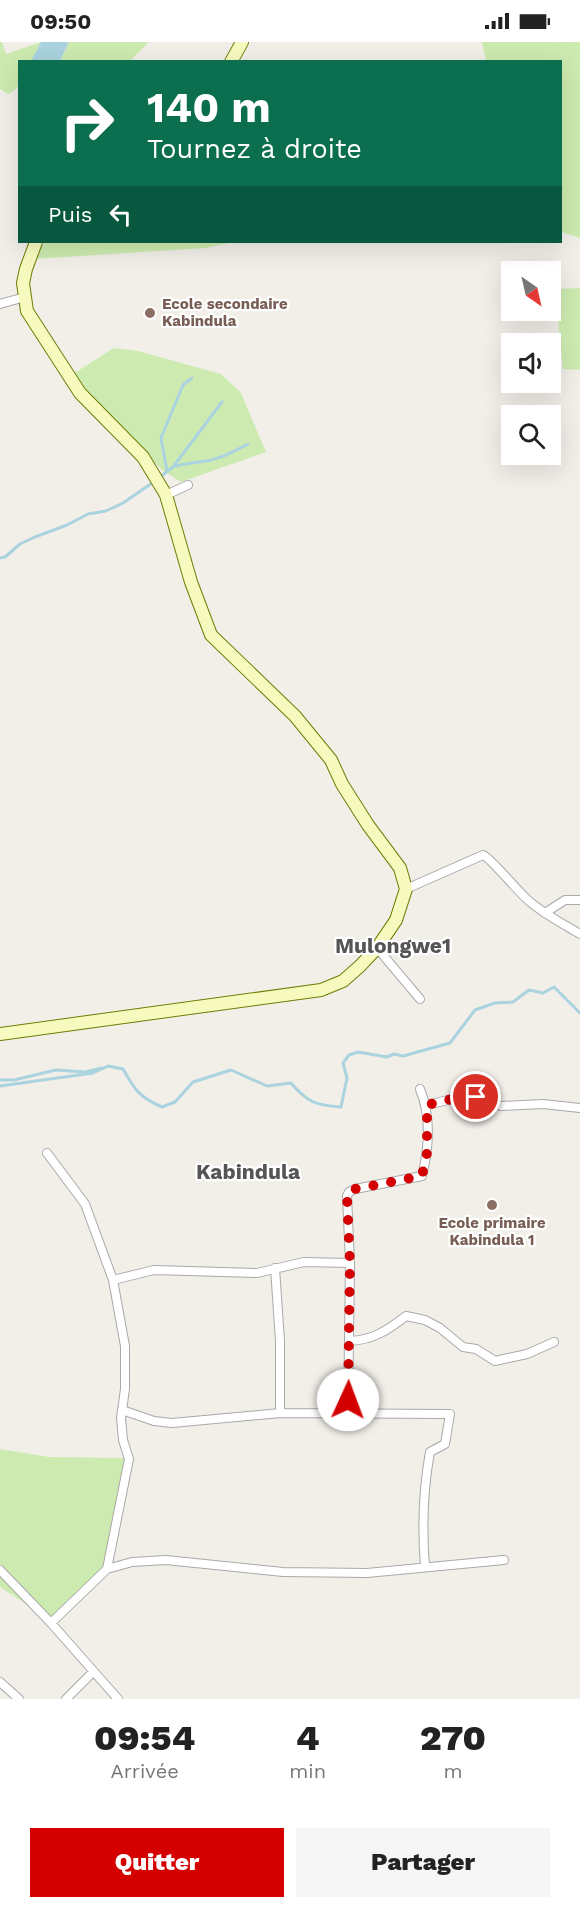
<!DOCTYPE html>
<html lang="fr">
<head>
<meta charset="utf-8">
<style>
	body { margin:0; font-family:"Work Sans",sans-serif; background:#f6f6f6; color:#222; height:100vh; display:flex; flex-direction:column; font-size:22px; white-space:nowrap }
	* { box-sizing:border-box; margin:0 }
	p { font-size:20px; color:#767676 }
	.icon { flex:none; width:33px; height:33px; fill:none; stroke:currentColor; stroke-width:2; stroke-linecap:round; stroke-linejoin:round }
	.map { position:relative; height:1657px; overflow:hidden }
	.drawer { display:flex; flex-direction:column; background:#fff; flex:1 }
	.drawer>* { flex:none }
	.banner { position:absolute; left:18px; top:18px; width:544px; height:183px; border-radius:0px; box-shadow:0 6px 24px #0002; background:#0b6e4f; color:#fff; overflow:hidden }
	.needle { width:39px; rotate:146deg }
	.controls { position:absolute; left:501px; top:219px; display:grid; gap:12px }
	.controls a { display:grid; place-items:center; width:60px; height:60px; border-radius:0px; background:#fff; box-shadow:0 6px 24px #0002; font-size:30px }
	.pin { position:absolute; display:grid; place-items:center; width:51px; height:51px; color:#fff; margin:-26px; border:3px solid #fff; border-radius:50%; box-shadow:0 2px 6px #0007 }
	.me { position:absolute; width:66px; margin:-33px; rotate:2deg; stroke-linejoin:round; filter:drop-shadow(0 0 4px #0008) }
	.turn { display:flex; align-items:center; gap:21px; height:126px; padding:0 30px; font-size:27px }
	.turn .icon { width:78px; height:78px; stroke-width:2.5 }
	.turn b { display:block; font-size:42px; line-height:51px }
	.then { display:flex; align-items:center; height:57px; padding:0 30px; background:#0003; gap:12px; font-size:22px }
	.eta { display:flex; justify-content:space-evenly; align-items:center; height:102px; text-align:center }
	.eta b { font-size:36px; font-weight:800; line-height:42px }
	.action { display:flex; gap:12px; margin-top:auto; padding:12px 30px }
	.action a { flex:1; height:69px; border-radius:0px; background:#d40000; color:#fff; font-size:24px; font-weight:800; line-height:69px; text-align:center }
	.action a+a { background:#f6f6f6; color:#222 }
	.status { display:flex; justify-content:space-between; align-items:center; height:42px; padding:0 30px; background:#fff; direction:ltr }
	.status svg { height:16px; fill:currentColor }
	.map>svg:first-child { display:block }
	.grass { fill:#cdebb0 }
	.water { fill:#aad3df }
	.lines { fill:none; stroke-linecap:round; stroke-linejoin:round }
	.stream { stroke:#aad3df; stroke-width:3 }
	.street-casing { stroke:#a9a9a9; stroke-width:10 }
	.secondary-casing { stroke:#707d05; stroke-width:14 }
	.street { stroke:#fff; stroke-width:8 }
	.secondary { stroke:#f7fabf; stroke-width:12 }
	.route { stroke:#d40000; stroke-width:10; stroke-dasharray:0 18 }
	.education-dot { fill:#8d6e63; stroke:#fff; stroke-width:2 }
	.labels { text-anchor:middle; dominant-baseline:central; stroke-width:4.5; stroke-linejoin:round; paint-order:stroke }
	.education-label { font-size:15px; font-weight:bold; fill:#785e54; stroke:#fff; text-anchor:start }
	.district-label { font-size:21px; font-weight:bold; fill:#555; stroke:#fff }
</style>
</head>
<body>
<div class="status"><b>09:50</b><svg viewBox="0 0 49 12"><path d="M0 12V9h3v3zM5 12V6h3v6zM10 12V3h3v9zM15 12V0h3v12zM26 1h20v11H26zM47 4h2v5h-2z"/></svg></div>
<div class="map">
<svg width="580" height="1657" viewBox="0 0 580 1657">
	<rect width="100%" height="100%" fill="#f2efe9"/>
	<path class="grass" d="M 0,0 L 2,0 L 6,12 L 41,0 L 31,19 L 20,20 C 19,36 24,44 8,52 L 0,47 Z
		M 69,0 L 149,0 L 130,19 L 60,20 Z
		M 482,0 L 580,0 L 580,196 L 561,190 L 561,20 L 486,19 Z
		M 45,200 L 235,200 L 205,206 L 34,217 Z
		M 580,246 L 580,328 L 563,327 L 555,247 Z
		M 114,306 L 138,309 L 221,332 L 241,351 L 266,410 L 181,440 L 162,428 L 68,335 Z
		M 0,1407 L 49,1415 L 126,1416 L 106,1523 L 51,1578 L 0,1545 Z"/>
	<path class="water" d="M 41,0 L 69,0 L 60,19 L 31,19 Z"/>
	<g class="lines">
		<path class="stream" d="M 176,424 C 186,421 195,421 206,419 C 220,417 235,409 248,402
			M 167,429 L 161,396 L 183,343 L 192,336
			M 160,435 L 173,425 L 222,360
			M 0,516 L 5,515 L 20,502 L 35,495 L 67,483 L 88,472 L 106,469 L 123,461 L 155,439
			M 0,1038 L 14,1038 L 56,1028 L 85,1030 L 102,1026
			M 0,1044 L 93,1031 L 108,1024 L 123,1027 C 135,1048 139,1055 162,1065 L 175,1060 L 193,1040 L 231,1028 L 267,1044 L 291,1041 C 308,1061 316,1063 341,1065 L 347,1036 L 343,1021 L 349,1013 L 358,1010 L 387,1015 L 394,1012 L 403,1014 L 450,1001 L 475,968 L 495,961 L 513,960 L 529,948 L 543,951 L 554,945 L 580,971"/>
		<g class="street-casing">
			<path id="street" d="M 0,262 L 25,255
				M 166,453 L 188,443
				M 406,847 L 483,813 C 491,816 518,850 529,859 C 544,872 563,882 580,892
				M 545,871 L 565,858 L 580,858
				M 377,906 L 420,957
				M 427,1063 L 452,1057 L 476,1055 L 501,1064 L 543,1062 L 580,1066
				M 47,1111 L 85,1162 L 113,1238 L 125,1304 L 125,1347 L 121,1376 L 123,1398 L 129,1417 L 107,1527 L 51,1581
				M 275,1226 L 280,1299 L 280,1371
				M 113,1238 L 154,1228 L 257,1231 L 304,1220 L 350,1221
				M 350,1299 C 373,1298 388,1288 406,1274 L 425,1278 L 440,1286 L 463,1305 L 476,1307 L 495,1319 L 527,1312 L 554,1300
				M 122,1368 L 154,1379 L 172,1381 L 280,1371 L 450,1372 L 445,1402 L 430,1410 C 423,1448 422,1487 425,1525
				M 348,1372 L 350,1221 L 347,1154 L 349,1150 L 355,1147 L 422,1134 C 429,1106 431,1074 420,1047
				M 107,1527 L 132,1520 L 166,1518 L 283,1530 L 367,1531 L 504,1518
				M 0,1528 L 51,1581 L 118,1657
				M 0,1640 L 19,1657
				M 66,1657 L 93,1630"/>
		</g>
		<g class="secondary-casing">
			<path id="secondary" d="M 231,20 L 242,0
				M 0,992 L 321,948 L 343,939 L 360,924 L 377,906 L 396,878 L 406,847 L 400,826 L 368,783 L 342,742 L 331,718 L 295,674 L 211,593 L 191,540 L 166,453 L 143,415 L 80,351 L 27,269 L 23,241 L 26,227 L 36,200"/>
		</g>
		<use href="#street" class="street"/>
		<use href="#secondary" class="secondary"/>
	</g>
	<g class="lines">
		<path class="route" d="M 348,1358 L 350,1221 L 347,1154 L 349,1150 L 355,1147 L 422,1134 L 427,1111 L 427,1063 L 452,1057 L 476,1055"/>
	</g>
	<g class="education-dot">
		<circle cx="150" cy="271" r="6"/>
		<circle cx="492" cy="1163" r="6"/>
	</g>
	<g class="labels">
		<g class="education-label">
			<text x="162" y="262">Ecole secondaire<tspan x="162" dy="17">Kabindula</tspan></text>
			<text x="492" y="1181" text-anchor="middle">Ecole primaire<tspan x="492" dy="17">Kabindula 1</tspan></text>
		</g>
		<g class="district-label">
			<text x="393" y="903">Mulongwe1</text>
			<text x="248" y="1129">Kabindula</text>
		</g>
	</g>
</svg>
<div class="controls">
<a><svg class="needle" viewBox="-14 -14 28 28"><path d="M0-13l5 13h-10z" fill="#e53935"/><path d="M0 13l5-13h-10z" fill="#767676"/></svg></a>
<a><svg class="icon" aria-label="sound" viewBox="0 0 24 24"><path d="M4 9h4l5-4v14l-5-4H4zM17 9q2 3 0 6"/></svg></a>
<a><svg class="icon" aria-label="search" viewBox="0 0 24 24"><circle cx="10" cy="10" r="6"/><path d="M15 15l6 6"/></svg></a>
</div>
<div class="pin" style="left:476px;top:1055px;background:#d93025"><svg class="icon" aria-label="arrive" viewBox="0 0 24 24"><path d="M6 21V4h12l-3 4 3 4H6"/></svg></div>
<svg class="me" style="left:348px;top:1358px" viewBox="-20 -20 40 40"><circle r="19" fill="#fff"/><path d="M0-13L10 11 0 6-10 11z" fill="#d40000"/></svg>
<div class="banner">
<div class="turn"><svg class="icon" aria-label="right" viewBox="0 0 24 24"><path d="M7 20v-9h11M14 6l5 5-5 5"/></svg><div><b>140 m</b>Tournez à droite</div></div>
<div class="then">Puis<svg class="icon" aria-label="left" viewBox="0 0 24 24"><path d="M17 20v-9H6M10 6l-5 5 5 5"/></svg></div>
</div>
</div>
<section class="drawer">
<div class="eta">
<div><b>09:54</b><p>Arrivée</p></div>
<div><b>4</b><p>min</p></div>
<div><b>270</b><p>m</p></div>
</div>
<div class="action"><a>Quitter</a><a>Partager</a></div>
</section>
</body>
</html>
